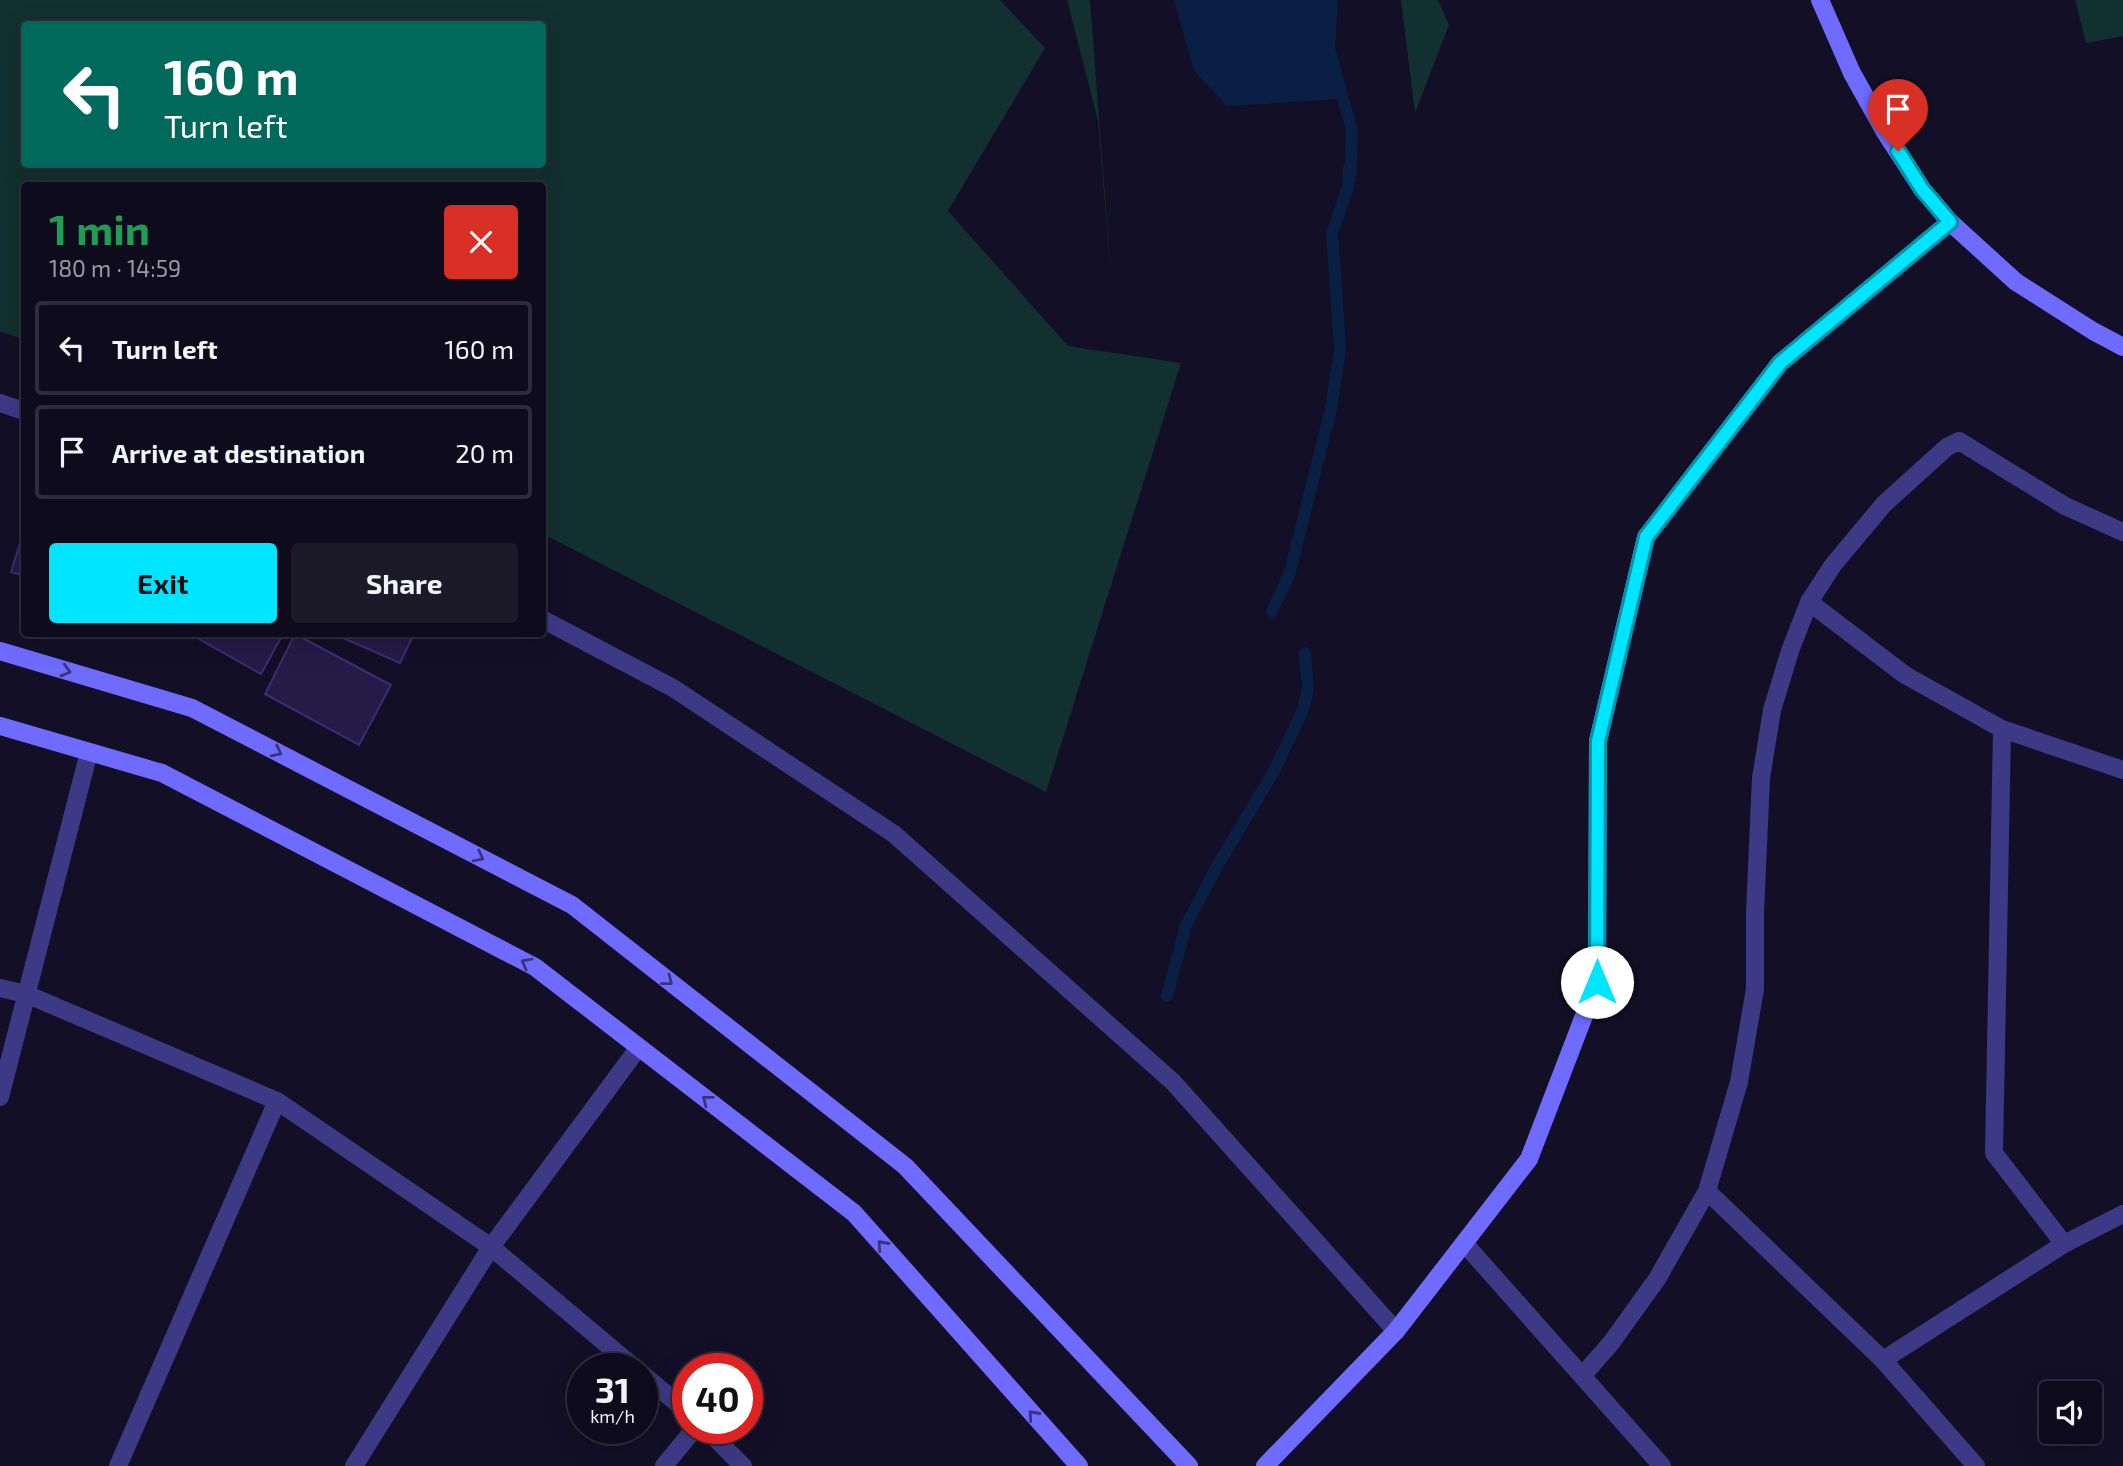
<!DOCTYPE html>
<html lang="en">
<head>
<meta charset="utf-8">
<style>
	body { margin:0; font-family:"Exo 2",sans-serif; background:#1c1929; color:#f1f3f6; height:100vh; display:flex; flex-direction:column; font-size:26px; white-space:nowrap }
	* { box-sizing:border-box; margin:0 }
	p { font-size:23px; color:#9b9ba3 }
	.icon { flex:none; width:38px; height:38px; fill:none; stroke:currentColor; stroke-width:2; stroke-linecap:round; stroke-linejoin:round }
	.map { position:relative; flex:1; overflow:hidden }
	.sheet { position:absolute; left:21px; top:182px; width:525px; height:455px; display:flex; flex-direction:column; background:#0e0b1c; border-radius:7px; box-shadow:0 7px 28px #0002,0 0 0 2px #2e2b3b }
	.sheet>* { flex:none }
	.banner { position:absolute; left:21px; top:21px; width:525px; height:147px; border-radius:7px; box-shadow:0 7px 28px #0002,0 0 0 2px #2e2b3b; background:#00695c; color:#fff; overflow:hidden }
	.tools { position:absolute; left:2039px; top:1381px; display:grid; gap:14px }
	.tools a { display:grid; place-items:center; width:63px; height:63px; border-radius:7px; background:#0e0b1c; box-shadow:0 7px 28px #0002,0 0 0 2px #2e2b3b; font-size:35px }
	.speed { position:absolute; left:567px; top:1353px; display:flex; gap:14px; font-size:35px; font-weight:700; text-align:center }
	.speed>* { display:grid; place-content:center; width:91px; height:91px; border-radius:50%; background:#0e0b1c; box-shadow:0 7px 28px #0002,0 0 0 2px #2e2b3b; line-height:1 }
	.speed small { font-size:18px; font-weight:400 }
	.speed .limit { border:10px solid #d22; background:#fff; color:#111 }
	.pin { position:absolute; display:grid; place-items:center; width:60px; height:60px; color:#fff; margin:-72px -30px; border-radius:50% 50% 50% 0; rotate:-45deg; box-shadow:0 0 7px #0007 }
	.pin .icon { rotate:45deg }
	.me { position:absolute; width:77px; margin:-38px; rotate:0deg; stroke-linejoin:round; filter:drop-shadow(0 0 5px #0008) }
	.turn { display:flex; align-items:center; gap:24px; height:147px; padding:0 28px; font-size:32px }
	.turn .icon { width:91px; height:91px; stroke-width:2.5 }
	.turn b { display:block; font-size:49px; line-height:60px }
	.round { display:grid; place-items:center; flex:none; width:74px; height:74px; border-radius:7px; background:#1c1929 }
	.overview { display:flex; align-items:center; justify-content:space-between; height:119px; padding:0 28px }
	h1 { font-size:42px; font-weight:700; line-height:52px; color:#1e9e55 }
	.primary-button { display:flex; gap:14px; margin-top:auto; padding:14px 28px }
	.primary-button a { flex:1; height:80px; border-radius:7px; background:#00e5ff; color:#111; font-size:28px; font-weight:700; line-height:80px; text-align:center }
	.primary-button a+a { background:#1c1929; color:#f1f3f6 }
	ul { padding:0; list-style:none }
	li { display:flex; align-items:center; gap:21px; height:94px; margin:0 14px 10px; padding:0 14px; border:4px solid #2e2b3b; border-radius:7px }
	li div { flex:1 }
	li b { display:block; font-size:26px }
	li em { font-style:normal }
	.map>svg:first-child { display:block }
	.green { fill:#12302f; fill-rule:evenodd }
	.water { fill:#0a1f44 }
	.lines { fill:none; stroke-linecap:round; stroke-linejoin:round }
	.stream { stroke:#0a1f44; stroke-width:12 }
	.building { fill:#241b47; stroke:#3b2d73; stroke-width:2 }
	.street { stroke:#3d3a85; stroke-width:18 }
	.secondary { stroke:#6f6bff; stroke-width:18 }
	.oneway { stroke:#38347d }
	.route-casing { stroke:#0095a6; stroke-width:18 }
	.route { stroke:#00e5ff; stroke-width:12 }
</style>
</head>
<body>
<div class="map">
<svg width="2123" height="1466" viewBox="0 0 2123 1466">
	<rect width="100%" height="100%" fill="#130f26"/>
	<path class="green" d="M 0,0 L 1000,0 L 1045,48 L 948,211 L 1068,346 L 1181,363 L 1046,792 L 543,534 L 542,186 L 24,186 L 24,339 L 0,332 ZM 24,24 L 542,24 L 542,164 L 24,164 Z
		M 1067,0 L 1090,0 L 1112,288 L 1098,121 Z
		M 1401,0 L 1438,0 L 1449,25 L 1415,113 Z
		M 2075,0 L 2123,0 L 2123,36 L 2086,43 Z"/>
	<path class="water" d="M 1174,0 L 1338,0 L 1335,47 L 1358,131 L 1356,182 L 1344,183 L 1346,130 L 1337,99 L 1227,106 L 1194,71 Z"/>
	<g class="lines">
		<path class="stream" d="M 1272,611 L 1289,575 L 1331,409 L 1340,348 L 1332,233 L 1348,187 L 1349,168
			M 1167,996 L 1186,925 L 1219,863 L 1274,771 L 1303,710 L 1308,688 L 1305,653"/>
	</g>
	<path class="building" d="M 24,530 L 24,576 L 11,572 Z
		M 190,634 L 283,634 L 261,674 Z
		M 295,634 L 391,685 L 359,745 L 265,694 Z
		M 334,634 L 414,634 L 400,663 Z"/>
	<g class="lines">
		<path class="street" d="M 0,403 L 24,411
			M 2123,532 L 2065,506 L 1959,441 L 1947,447 L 1884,504 L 1833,565 L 1809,602 L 1905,675 L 2002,729 L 2123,770
			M 542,619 L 673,688 L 894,834 L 1173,1082 L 1396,1331
			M 2002,729 L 1994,1153 L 2064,1244
			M 0,988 L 26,994 L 277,1101 L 491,1247 L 635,1368
			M 0,1097 L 89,752
			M 1707,1191 L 1739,1082 L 1755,989 L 1755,913 L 1761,778 L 1772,710 L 1790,651 L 1809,602
			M 1464,1243 L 1662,1466
			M 1883,1360 L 2064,1244 L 2123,1214
			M 642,1374 L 688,1412
			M 1582,1376 L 1611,1343 L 1657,1279 L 1707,1191 L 1883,1360 L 1976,1466
			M 705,1428 L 743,1466
			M 118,1466 L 277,1101
			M 354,1466 L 491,1247 L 639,1047
			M 664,1466 L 695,1428"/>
		<path class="secondary" d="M 1820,0 L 1852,73 L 1885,132 L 1922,189 L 1950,222 L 2016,282 L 2093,331 L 2123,347
			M 0,651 L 192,708 L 572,905 L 905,1166 L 1189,1466
			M 0,726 L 162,773 L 535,967 L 854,1213 L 1079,1466
			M 1265,1466 L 1396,1331 L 1529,1159 L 1597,982 L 1598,741 L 1646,537 L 1780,363 L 1950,222"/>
	</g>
	<defs><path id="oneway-chevron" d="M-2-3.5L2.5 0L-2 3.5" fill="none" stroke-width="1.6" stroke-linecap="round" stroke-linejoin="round" transform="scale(1.75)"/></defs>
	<g class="oneway">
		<use href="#oneway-chevron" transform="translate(66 671) rotate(16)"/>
		<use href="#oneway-chevron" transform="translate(277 752) rotate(27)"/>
		<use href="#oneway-chevron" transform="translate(479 857) rotate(27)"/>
		<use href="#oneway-chevron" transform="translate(526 963) rotate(-152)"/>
		<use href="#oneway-chevron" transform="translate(668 981) rotate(38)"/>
		<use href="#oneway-chevron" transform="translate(707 1100) rotate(-142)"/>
		<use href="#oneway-chevron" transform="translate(882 1245) rotate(-132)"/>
		<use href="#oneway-chevron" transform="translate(1033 1415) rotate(-132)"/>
	</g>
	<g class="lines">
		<g class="route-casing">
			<path id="route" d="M 1597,982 L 1598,741 L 1646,537 L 1780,363 L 1950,222 L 1922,189 L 1898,151"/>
		</g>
		<use href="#route" class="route"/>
	</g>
</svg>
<div class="tools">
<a><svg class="icon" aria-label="sound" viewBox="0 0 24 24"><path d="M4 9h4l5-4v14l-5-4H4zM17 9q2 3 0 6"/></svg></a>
</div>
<div class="speed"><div>31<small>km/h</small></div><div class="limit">40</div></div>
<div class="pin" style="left:1898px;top:151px;background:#d93025"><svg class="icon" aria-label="arrive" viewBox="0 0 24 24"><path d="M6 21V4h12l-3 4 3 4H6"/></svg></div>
<svg class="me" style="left:1597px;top:982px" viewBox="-20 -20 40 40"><circle r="19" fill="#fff"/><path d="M0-13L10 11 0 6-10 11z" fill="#00e5ff"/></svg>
<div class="banner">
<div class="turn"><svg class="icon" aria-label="left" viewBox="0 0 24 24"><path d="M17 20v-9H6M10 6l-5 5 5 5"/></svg><div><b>160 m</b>Turn left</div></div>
</div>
<section class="sheet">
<div class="overview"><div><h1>1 min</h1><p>180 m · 14:59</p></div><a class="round" style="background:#d93025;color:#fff"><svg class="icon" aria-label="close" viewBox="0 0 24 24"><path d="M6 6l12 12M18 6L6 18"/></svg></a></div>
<ul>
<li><svg class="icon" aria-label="left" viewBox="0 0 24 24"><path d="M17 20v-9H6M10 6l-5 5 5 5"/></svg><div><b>Turn left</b></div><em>160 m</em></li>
<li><svg class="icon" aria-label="arrive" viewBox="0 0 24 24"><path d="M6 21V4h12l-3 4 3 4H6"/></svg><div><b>Arrive at destination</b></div><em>20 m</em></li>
</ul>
<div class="primary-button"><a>Exit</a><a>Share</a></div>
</section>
</div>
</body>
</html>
